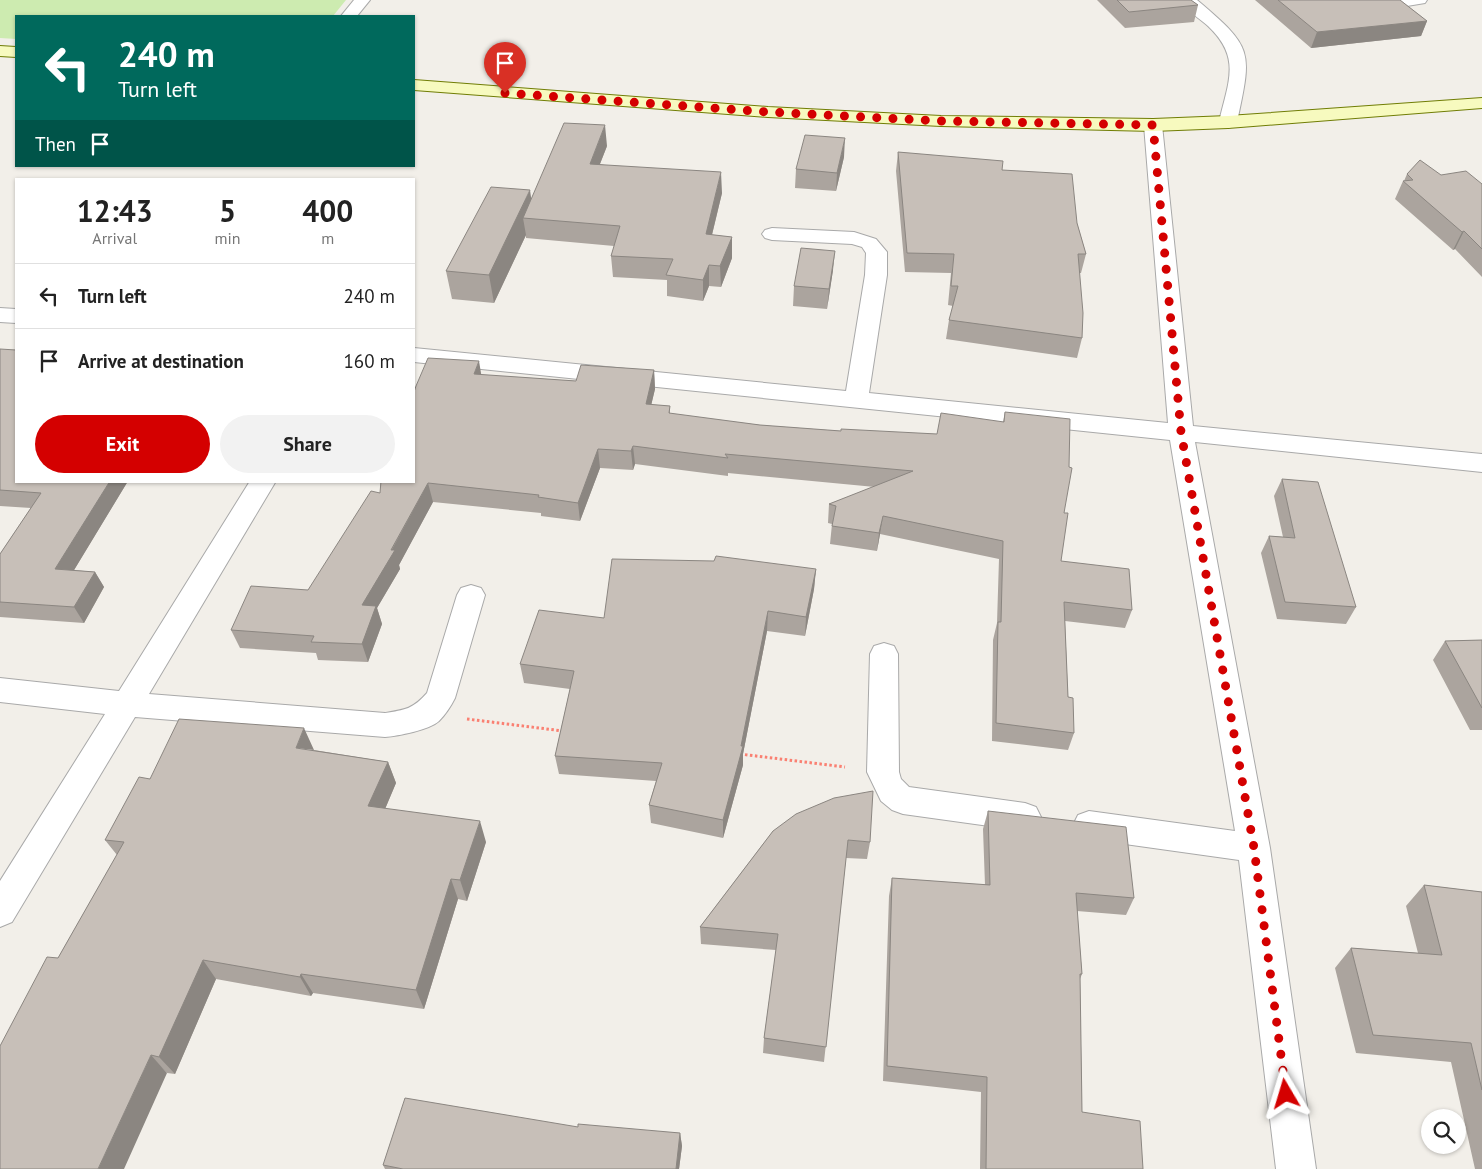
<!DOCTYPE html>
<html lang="en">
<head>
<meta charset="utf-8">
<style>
	body { margin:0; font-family:"PT Sans",sans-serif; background:#f2f2f2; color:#222; height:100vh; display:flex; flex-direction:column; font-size:19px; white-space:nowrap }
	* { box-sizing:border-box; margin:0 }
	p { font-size:16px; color:#767676 }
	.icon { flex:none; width:28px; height:28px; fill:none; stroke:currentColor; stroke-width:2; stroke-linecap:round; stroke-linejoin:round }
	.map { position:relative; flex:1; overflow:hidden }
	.drawer { position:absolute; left:15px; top:178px; width:400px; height:305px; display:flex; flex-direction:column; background:#fff; border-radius:0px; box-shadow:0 1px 4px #0004 }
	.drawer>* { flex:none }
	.banner { position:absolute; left:15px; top:15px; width:400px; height:152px; border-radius:0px; box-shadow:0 1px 4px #0004; background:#00695c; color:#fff; overflow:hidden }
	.buttons { position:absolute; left:1421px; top:1109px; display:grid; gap:10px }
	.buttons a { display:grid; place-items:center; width:45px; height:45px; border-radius:50%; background:#fff; box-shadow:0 1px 4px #0004; font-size:25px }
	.pin { position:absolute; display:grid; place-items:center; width:42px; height:42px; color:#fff; margin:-51px -21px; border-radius:50% 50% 50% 0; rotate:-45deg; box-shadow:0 0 5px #0007 }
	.pin .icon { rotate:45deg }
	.me { position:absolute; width:55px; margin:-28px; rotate:353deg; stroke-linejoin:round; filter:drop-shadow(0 0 4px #0008) }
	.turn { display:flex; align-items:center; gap:18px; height:105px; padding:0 20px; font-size:22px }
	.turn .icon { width:65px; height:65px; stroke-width:2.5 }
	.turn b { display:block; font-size:35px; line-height:42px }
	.then { display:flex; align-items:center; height:48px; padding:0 20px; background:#0003; gap:10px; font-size:19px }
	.eta { display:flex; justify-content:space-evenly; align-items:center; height:85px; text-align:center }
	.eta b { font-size:30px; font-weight:800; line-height:35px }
	.cta { display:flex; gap:10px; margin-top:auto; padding:10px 20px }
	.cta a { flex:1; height:58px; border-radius:30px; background:#d40000; color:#fff; font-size:20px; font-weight:800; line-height:58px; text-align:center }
	.cta a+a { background:#f2f2f2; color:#222 }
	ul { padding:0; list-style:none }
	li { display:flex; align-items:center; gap:15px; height:65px; padding:0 20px; border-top:1px solid #e0e0e0 }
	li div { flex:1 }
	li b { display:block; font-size:19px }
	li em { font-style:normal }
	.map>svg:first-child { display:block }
	.grass { fill:#cdebb0 }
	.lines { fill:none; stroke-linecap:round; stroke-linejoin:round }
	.street-casing { stroke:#a9a9a9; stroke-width:2 }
	.secondary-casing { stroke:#707d05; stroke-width:2 }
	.path { stroke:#fa8072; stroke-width:3; stroke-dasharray:2.5 2.5; stroke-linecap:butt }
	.street { fill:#fff; fill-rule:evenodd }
	.secondary { fill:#f7fabf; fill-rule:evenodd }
	.wall { fill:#aba49e }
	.shaded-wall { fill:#8b8681 }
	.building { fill:#c7bfb8; stroke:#8b8681 }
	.route { stroke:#d40000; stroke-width:9; stroke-dasharray:0 16.2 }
</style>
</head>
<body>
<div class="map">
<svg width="1482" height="1169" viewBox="0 0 1482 1169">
	<rect width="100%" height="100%" fill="#f2efe9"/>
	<path class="grass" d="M 0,0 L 346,0 L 333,16 L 16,16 L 16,39 L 0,38 Z"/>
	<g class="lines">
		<g class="street-casing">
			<path id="street" d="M 354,0 L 370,0 L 357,16 L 341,16 Z
				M 1179,0 L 1197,0 C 1254,48 1252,51 1237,122 L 1234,126 L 1228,128 L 1222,126 L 1219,122 C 1228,82 1242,58 1208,26 C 1199,18 1186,10 1179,0 Z
				M 1400,0 L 1427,0 L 1425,3 L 1407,6 L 1401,4 Z
				M 1153,119 L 1160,121 L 1162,125 L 1193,426 L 1482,454 L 1482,472 L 1195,442 L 1270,848 L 1316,1169 L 1276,1169 L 1239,860 L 1089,839 L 1078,835 L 1073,825 L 1078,815 L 1089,811 L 1235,831 L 1170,440 L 414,362 L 414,348 L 846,391 L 865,275 L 866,253 L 862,247 L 852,244 L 772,240 L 765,238 L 762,234 L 765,230 L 772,228 L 854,232 L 876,239 L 887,252 L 887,275 L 869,393 L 1168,423 L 1144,125 L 1146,121 Z
				M 0,308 L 16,309 L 16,323 L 0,322 Z
				M 250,481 L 276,481 L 149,694 L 385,713 C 405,710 413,709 427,693 L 457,595 L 461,588 L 471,585 L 481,588 L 485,595 L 455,698 C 451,706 445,715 439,721 C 429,730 398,736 385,737 L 135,717 L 12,922 L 0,927 L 0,881 L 105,714 L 0,702 L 0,678 L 119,691 Z
				M 884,643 L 894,646 L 898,654 L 899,772 L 901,779 L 909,787 L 1025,803 L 1036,807 L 1041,817 L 1036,827 L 1025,831 L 903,814 L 892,810 L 881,801 L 867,772 L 870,654 L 874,646 Z"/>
		</g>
		<g class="secondary-casing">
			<path id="secondary" d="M 0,46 L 16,47 L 16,57 L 0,56 Z
				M 414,80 L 768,107 L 941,116 L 1153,119 L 1228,116 L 1482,98 L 1482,108 L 1228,128 L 1153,131 L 941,126 L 768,117 L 414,90 Z"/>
		</g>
		<path class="path" d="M 467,719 L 563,731
			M 740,754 L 845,767"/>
		<use href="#street" class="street"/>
		<use href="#secondary" class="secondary"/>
	</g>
	<path class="wall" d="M 1097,0 L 1191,0 L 1198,5 L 1194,22 L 1125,28 Z
		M 1255,0 L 1400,0 L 1427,21 L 1421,36 L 1311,48 Z
		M 607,146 L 600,164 L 722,193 L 712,235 L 732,237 L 732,258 L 721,287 L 709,286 L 703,301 L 667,296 L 667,280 L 613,277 L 611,256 L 614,246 L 526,238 L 526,235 L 494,303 L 452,299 L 446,271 L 531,199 Z
		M 898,152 L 1002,170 L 1077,223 L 1086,254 L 1081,273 L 1079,273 L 1082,338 L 1077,358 L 946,339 L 949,320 L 953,306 L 948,305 L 951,273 L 905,272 L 896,171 Z
		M 844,157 L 836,191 L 795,188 L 796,169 Z
		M 1407,174 L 1441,175 L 1482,184 L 1482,277 L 1455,249 L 1453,250 L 1395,199 L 1403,181 L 1404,181 Z
		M 833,270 L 827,309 L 793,306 L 794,286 Z
		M 0,349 L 16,481 L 128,481 L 74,570 L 95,572 L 104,587 L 84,623 L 0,617 L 0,554 L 31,508 L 0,506 Z
		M 654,370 L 655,389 L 651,405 L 670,406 L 670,414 L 760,425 L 841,431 L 937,434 L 1003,422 L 1005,412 L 1064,513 L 1061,561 L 1132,610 L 1125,628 L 1065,621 L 1068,697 L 1074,733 L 1068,750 L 992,741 L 993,640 L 997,623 L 999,559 L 880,534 L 877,551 L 830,544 L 832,524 L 828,523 L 829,504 L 875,487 L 728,473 L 728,476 L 635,464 L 633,470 L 600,468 L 580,521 L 541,516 L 541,513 L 433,502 L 399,565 L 400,569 L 377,608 L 382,624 L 368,662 L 318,660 L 316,653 L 240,648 L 231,630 L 308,590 L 380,493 L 481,375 L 576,381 Z
		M 1282,479 L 1356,607 L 1346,624 L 1277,619 L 1261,553 L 1269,536 L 1283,537 L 1274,496 Z
		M 816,569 L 814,589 L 805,636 L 767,631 L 743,754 L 743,765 L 723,838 L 651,823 L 649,805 L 656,781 L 559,774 L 555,756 L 570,689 L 524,683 L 520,664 L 604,618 Z
		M 1482,640 L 1482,730 L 1470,730 L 1433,660 L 1445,641 Z
		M 314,750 L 388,762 L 396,783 L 385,809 L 486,842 L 467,901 L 458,899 L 424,1009 L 313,993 L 311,996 L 216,979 L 175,1074 L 167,1073 L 58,958 L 117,855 L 105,840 L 150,779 Z
		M 988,811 L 1134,898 L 1126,915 L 1077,911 L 1082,974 L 1080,979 L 1082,1112 L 1143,1169 L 980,1169 L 981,1092 L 883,1081 L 889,896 L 892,878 L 985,885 L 983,829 Z
		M 773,831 L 870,842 L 867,859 L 846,858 L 824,1062 L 763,1053 L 764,1038 L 776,950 L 701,944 L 700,927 Z
		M 1424,885 L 1482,892 L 1482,1169 L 1475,1169 L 1451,1062 L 1356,1053 L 1335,968 L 1351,948 L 1418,953 L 1406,906 Z
		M 578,1127 L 680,1133 L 682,1146 L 679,1169 L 385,1169 L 383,1165 Z"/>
	<path class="shaded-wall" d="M 1427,21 L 1421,36 L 1311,48 L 1317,32 Z
		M 605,125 L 607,146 L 592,184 L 590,164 Z
		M 845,138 L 844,157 L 836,191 L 837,173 Z
		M 721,172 L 722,193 L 707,255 L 706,234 Z
		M 530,190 L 534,218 L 523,218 L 526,235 L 494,303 L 489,275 Z
		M 1464,231 L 1455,249 L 1453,250 L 1462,232 Z
		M 732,237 L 732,258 L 721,287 L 720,266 Z
		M 835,251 L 833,270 L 827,309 L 829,289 Z
		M 709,265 L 709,286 L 703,301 L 703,280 Z
		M 479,361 L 482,379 L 474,374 Z
		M 654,370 L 655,389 L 647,423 L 646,404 Z
		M 633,446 L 635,464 L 633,470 L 631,451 Z
		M 598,449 L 600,468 L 580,521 L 578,503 Z
		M 110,481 L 128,481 L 65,585 L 55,569 Z
		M 428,483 L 433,502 L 399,565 L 400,569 L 377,608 L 382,624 L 368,662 L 362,644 L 362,605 Z
		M 883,516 L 880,534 L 877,551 L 879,533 Z
		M 816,569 L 814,589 L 805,636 L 806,617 Z
		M 95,572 L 104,587 L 84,623 L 74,607 Z
		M 768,611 L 767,631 L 743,754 L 743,765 L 723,838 L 723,820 L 741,746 Z
		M 304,728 L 314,750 L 296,748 Z
		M 388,762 L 396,783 L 377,828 L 368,806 Z
		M 480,821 L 486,842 L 467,901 L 460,880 Z
		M 451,879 L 458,899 L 424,1009 L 416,990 Z
		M 203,960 L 216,979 L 175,1074 L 159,1057 Z
		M 301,974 L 313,993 L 311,996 L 300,977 Z
		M 151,1055 L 167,1073 L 124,1169 L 98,1169 Z
		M 680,1133 L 682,1146 L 679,1169 L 676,1169 Z"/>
	<path class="building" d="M 1117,0 L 1191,0 L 1198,5 L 1129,12 Z
		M 1278,0 L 1400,0 L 1427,21 L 1317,32 Z
		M 564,123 L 605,125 L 590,164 L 721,172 L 706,234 L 732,237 L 720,266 L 709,265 L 703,280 L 666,275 L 673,259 L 611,256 L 620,226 L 523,218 Z
		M 805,135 L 845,138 L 837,173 L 796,169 Z
		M 898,152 L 1003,161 L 1002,170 L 1072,174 L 1077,223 L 1086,254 L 1078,254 L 1083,313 L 1082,338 L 949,320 L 958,286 L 951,286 L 954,254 L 907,253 Z
		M 1420,160 L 1441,175 L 1466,171 L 1482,184 L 1482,249 L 1464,231 L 1462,232 L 1403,181 L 1413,180 L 1407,174 Z
		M 491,187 L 530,190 L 489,275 L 446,271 Z
		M 801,248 L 835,251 L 829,289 L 794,286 Z
		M 0,349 L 16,350 L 16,481 L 110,481 L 55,569 L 95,572 L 74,607 L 0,602 L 0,554 L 41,493 L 0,490 Z
		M 428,358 L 479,361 L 474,374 L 576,381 L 581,365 L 654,370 L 646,404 L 670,406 L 669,413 L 760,425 L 841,431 L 841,429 L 937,434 L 941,413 L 1004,422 L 1005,412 L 1070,419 L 1069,467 L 1072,468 L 1064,513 L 1068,513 L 1061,561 L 1129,569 L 1132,610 L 1064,602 L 1068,697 L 1073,698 L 1074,733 L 996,723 L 998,622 L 1001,622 L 1003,541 L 883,516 L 879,533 L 832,526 L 836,506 L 829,504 L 913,471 L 725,454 L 728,458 L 633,446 L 631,451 L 598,449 L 578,503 L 538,497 L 539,495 L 428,483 L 391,550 L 395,550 L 362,605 L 376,606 L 362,644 L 311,642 L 314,636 L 231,630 L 251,586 L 308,590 L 371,491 L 380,493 L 381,481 L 414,481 L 414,392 L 416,386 Z
		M 1282,479 L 1318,482 L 1356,607 L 1285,602 L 1269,536 L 1295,538 Z
		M 716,556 L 816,569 L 806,617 L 768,611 L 741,746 L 743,746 L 723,820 L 649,805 L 662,763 L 555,756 L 574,671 L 520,664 L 539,610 L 604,618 L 612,559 L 714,561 Z
		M 1482,640 L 1482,708 L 1445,641 Z
		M 179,719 L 304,728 L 296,748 L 388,762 L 368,806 L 480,821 L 460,880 L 451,879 L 416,990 L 301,974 L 300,977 L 203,960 L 159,1057 L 151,1055 L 98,1169 L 0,1169 L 0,1046 L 47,957 L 58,958 L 124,842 L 105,840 L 139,777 L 150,779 Z
		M 873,791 L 870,842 L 848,840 L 826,1047 L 764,1038 L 778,934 L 700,927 L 773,831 L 796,814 L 834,798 Z
		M 988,811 L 1126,827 L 1134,898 L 1076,893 L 1082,974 L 1080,974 L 1082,1112 L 1140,1121 L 1143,1169 L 986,1169 L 987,1077 L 887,1066 L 892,878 L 990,885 Z
		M 1424,885 L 1482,892 L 1482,1090 L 1471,1043 L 1373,1035 L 1351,948 L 1442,955 Z
		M 405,1098 L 578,1127 L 578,1124 L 680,1133 L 676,1169 L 403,1169 L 383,1165 Z"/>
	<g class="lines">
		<path class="route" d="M 505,93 L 768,112 L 941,121 L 1153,125 L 1181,432 L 1254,848 L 1286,1094"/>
	</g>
</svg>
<div class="buttons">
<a><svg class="icon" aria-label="search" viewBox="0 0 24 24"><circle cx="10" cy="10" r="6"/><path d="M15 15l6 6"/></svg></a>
</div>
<div class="pin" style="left:505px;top:93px;background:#d93025"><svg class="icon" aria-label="arrive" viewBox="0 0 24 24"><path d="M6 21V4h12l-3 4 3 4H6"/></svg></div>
<svg class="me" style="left:1286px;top:1094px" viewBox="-20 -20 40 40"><path d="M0-17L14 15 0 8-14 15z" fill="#d40000" stroke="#fff" stroke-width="4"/></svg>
<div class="banner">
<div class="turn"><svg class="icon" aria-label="left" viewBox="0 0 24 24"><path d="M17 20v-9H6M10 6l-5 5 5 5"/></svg><div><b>240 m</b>Turn left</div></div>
<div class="then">Then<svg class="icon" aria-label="arrive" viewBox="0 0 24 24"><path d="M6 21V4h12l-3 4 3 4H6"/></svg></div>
</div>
<section class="drawer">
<div class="eta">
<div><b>12:43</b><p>Arrival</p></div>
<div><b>5</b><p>min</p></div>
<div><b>400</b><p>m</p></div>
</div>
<ul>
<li><svg class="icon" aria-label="left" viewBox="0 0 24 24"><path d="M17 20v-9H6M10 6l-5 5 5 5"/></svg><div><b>Turn left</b></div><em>240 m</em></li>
<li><svg class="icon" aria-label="arrive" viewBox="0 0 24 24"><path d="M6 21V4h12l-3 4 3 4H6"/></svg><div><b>Arrive at destination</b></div><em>160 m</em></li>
</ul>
<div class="cta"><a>Exit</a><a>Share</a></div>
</section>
</div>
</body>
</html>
